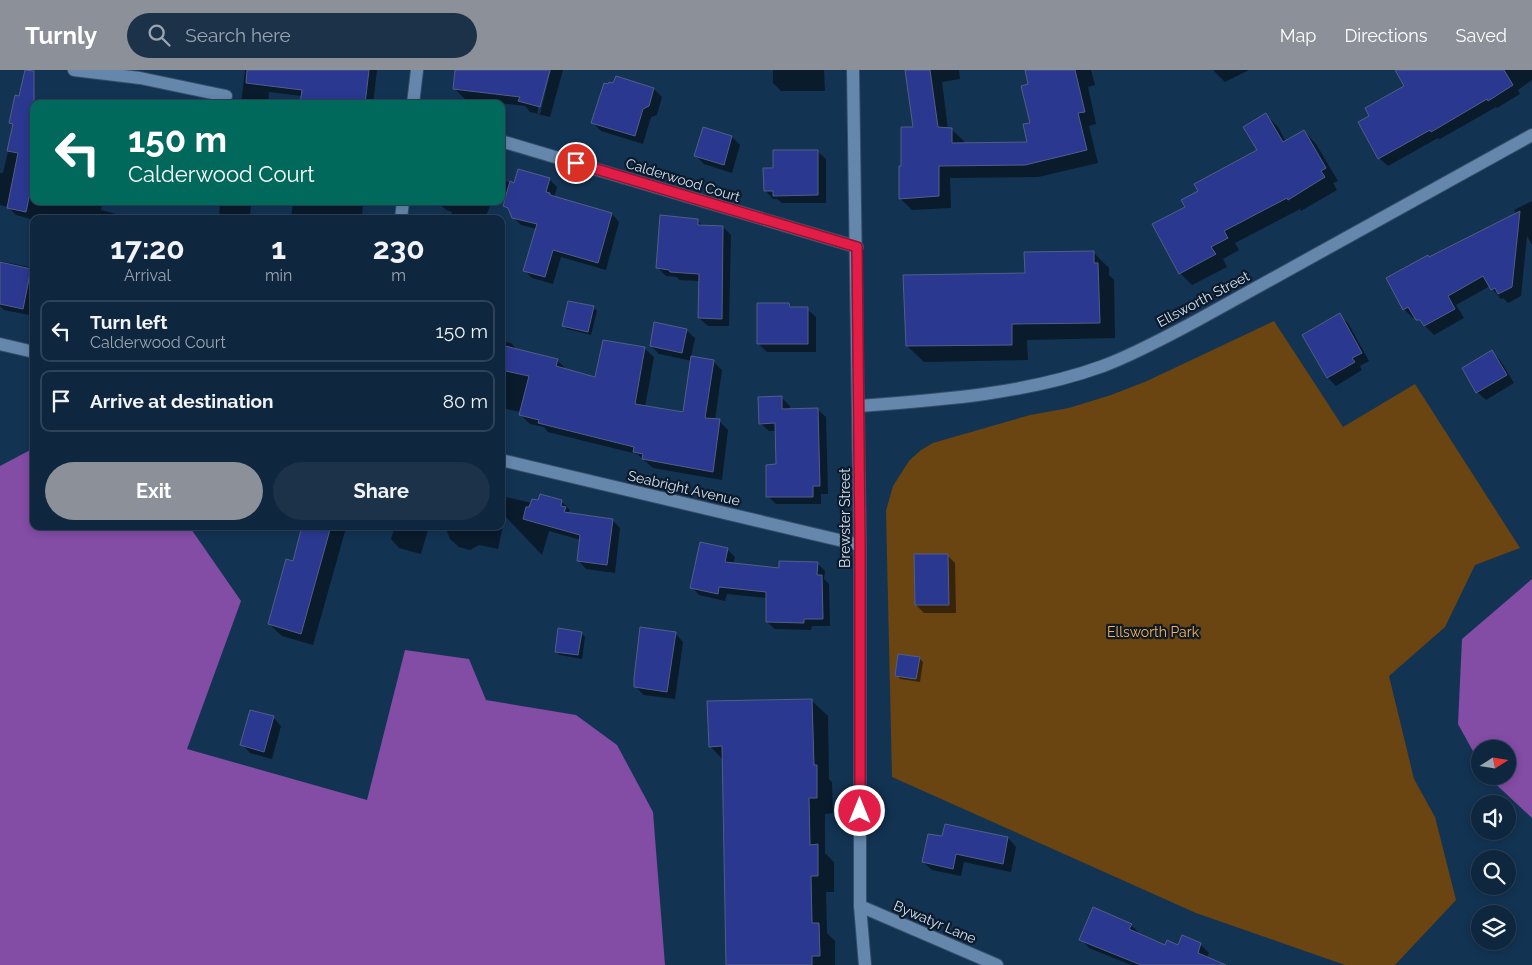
<!DOCTYPE html>
<html lang="en">
<head>
<meta charset="utf-8">
<style>
	body { margin:0; font-family:Raleway,sans-serif; background:#1c3249; color:#f1f3f6; height:100vh; display:flex; flex-direction:column; font-size:19px; white-space:nowrap }
	* { box-sizing:border-box; margin:0 }
	p { font-size:16px; color:#9ba5b0 }
	.icon { flex:none; width:28px; height:28px; fill:none; stroke:currentColor; stroke-width:2; stroke-linecap:round; stroke-linejoin:round }
	.map { position:relative; flex:1; overflow:hidden }
	.details { position:absolute; left:30px; top:145px; width:475px; height:315px; display:flex; flex-direction:column; background:#0e263e; border-radius:10px; box-shadow:0 2px 8px #0003,0 0 0 1px #2e4358 }
	.details>* { flex:none }
	.guide { position:absolute; left:30px; top:30px; width:475px; height:105px; border-radius:10px; box-shadow:0 2px 8px #0003,0 0 0 1px #2e4358; background:#00695c; color:#fff; overflow:hidden }
	.needle { width:32px; rotate:78deg }
	.fabs { position:absolute; left:1471px; top:670px; display:grid; gap:10px }
	.fabs a { display:grid; place-items:center; width:45px; height:45px; border-radius:50%; background:#0e263e; box-shadow:0 2px 8px #0003,0 0 0 1px #2e4358; font-size:25px }
	.pin { position:absolute; display:grid; place-items:center; width:42px; height:42px; color:#fff; margin:-21px; border:2px solid #fff; border-radius:50%; box-shadow:0 1px 5px #0007 }
	.me { position:absolute; width:55px; margin:-28px; rotate:0deg; stroke-linejoin:round; filter:drop-shadow(0 0 4px #0008) }
	.turn { display:flex; align-items:center; gap:18px; height:105px; padding:0 15px; font-size:22px }
	.turn .icon { width:65px; height:65px; stroke-width:2.5 }
	.turn b { display:block; font-size:35px; line-height:42px }
	.eta { display:flex; justify-content:space-evenly; align-items:center; height:85px; text-align:center }
	.eta b { font-size:30px; font-weight:700; line-height:35px }
	.action { display:flex; gap:10px; margin-top:auto; padding:10px 15px }
	.action a { flex:1; height:58px; border-radius:30px; background:#8c9099; color:#fff; font-size:20px; font-weight:700; line-height:58px; text-align:center }
	.action a+a { background:#1c3249; color:#f1f3f6 }
	ul { padding:0; list-style:none }
	li { display:flex; align-items:center; gap:15px; height:62px; margin:0 10px 8px; padding:0 5px; border:2px solid #2e4358; border-radius:10px }
	li div { flex:1 }
	li b { display:block; font-size:19px }
	li em { font-style:normal }
	header { display:flex; align-items:center; gap:30px; box-sizing:border-box; height:70px; padding:0 25px; background:#8c9099; color:#fff }
	header strong { font-size:24px }
	nav { display:flex; gap:28px; margin-inline-start:auto; font-size:18px }
	.search { width:350px; height:45px; background:#1c3249; display:flex; align-items:center; gap:12px; box-sizing:border-box; padding:0 18px; border-radius:28px; color:#9ba5b0; font-size:19px }
	.map>svg:first-child { display:block }
	.green { fill:#6a4511 }
	.water { fill:#834ca5 }
	.shadow { fill:#0007 }
	.building { fill:#2a388f; stroke:#525e87 }
	.lines { fill:none; stroke-linecap:round; stroke-linejoin:round }
	.minor-casing { stroke:#364e69; stroke-width:14 }
	.minor { stroke:#6587ac; stroke-width:12 }
	.route-casing { stroke:#92132f; stroke-width:12 }
	.route { stroke:#e11d48; stroke-width:9 }
	.labels { text-anchor:middle; dominant-baseline:central; stroke-width:4.5; stroke-linejoin:round; paint-order:stroke }
	.street-label { font-size:14px; fill:#cfe2f6; stroke:#0d1a29 }
	.park-label { font-size:14px; fill:#fcb252; stroke:#0d1a29 }
</style>
</head>
<body>
<header>
<strong>Turnly</strong>
<div class="search"><svg class="icon" aria-label="search" viewBox="0 0 24 24"><circle cx="10" cy="10" r="6"/><path d="M15 15l6 6"/></svg>Search here</div>
<nav><a>Map</a><a>Directions</a><a>Saved</a></nav>
</header>
<div class="map">
<svg width="1532" height="895" viewBox="0 0 1532 895">
	<rect width="100%" height="100%" fill="#133353"/>
	<path class="green" d="M 1274,251 L 1343,357 L 1415,314 L 1520,478 L 1475,495 L 1445,557 L 1389,606 L 1414,709 L 1435,747 L 1456,830 L 1395,895 L 1345,895 L 1196,843 L 892,707 L 886,441 L 893,416 L 909,391 L 921,380 L 933,373 L 1030,345 L 1069,338 L 1111,325 L 1147,311 Z"/>
	<path class="water" d="M 34,378 L 34,456 L 189,456 L 241,531 L 187,679 L 367,730 L 405,580 L 469,589 L 486,630 L 576,645 L 617,675 L 653,742 L 665,895 L 0,895 L 0,396 Z
		M 1532,509 L 1532,748 L 1487,706 L 1508,706 L 1508,679 L 1480,679 L 1480,694 L 1458,654 L 1462,569 Z"/>
	<path class="shadow" d="M 245,0 L 377,0 L 373,34 L 302,34 L 302,26 L 269,22 L 268,34 L 241,34 Z
		M 457,0 L 549,0 L 537,43 L 540,44 L 551,0 L 563,0 L 550,47 L 530,42 L 525,36 L 465,29 L 455,19 Z
		M 773,0 L 824,0 L 825,21 L 781,21 L 773,13 Z
		M 906,0 L 959,0 L 960,9 L 942,12 L 948,59 L 951,59 L 964,71 L 964,74 L 1029,74 L 1032,54 L 1030,15 L 1026,0 L 1091,0 L 1095,15 L 1088,17 L 1096,54 L 1089,56 L 1098,93 L 1038,107 L 950,108 L 951,138 L 912,140 L 900,128 L 902,98 L 914,58 Z
		M 1213,0 L 1249,0 L 1225,12 Z
		M 1404,0 L 1532,0 L 1532,10 L 1518,20 L 1520,24 L 1497,38 L 1496,37 L 1440,69 L 1438,68 L 1388,96 L 1379,88 L 1370,46 L 1406,16 Z
		M 654,19 L 662,27 L 657,45 L 651,47 L 643,74 L 601,61 L 593,53 Z
		M 16,27 L 59,34 L 34,34 L 34,131 L 103,131 L 101,140 L 135,149 L 34,150 L 16,145 L 8,137 L 0,135 L 0,103 L 3,103 L 14,56 L 11,52 Z
		M 1266,45 L 1278,57 L 1286,72 L 1304,61 L 1316,74 L 1338,111 L 1333,113 L 1337,120 L 1301,141 L 1300,139 L 1235,173 L 1239,180 L 1223,189 L 1227,197 L 1192,215 L 1180,203 L 1187,138 L 1200,121 L 1259,81 Z
		M 732,67 L 740,75 L 732,103 L 704,94 L 696,86 Z
		M 817,81 L 826,89 L 826,133 L 782,133 L 777,129 L 773,129 L 765,120 L 774,99 Z
		M 549,109 L 557,117 L 554,128 L 612,144 L 619,152 L 606,200 L 561,187 L 553,214 L 532,208 L 524,200 L 537,159 L 521,155 L 513,147 L 501,110 L 515,114 Z
		M 220,131 L 255,131 L 255,133 L 251,133 L 250,149 L 219,149 Z
		M 293,131 L 363,131 L 362,149 L 291,149 Z
		M 439,131 L 492,131 L 485,149 L 450,149 L 452,142 L 446,140 L 439,133 Z
		M 1532,131 L 1532,175 L 1527,166 L 1521,226 L 1508,233 L 1503,228 L 1501,229 L 1490,216 L 1456,235 L 1464,248 L 1434,265 L 1416,247 L 1413,248 L 1404,239 L 1429,188 L 1516,144 L 1514,140 Z
		M 697,150 L 704,157 L 723,157 L 731,165 L 729,256 L 708,256 L 699,248 L 700,211 L 679,210 L 677,207 L 666,206 L 657,197 Z
		M 1093,182 L 1109,198 L 1109,205 L 1114,210 L 1115,268 L 1027,270 L 1028,290 L 924,292 L 907,276 L 1026,204 Z
		M 0,191 L 34,198 L 34,246 L 4,240 L 0,236 Z
		M 789,234 L 794,239 L 807,239 L 816,247 L 816,282 L 767,282 L 759,274 Z
		M 593,237 L 597,241 L 591,265 L 567,259 L 564,256 Z
		M 1339,245 L 1348,253 L 1369,291 L 1360,296 L 1362,300 L 1336,316 L 1328,308 L 1304,265 Z
		M 686,260 L 695,268 L 691,287 L 713,291 L 722,300 L 715,350 L 719,351 L 728,360 L 722,410 L 653,398 L 637,384 L 548,362 L 544,357 L 530,354 L 521,345 L 521,342 L 501,338 L 501,271 L 511,273 L 518,281 L 557,290 L 567,300 L 596,308 L 644,278 L 654,287 L 645,337 L 684,344 L 692,291 L 659,284 L 651,276 Z
		M 1492,282 L 1500,290 L 1514,313 L 1486,330 L 1477,322 Z
		M 781,327 L 790,336 L 790,340 L 817,339 L 826,347 L 828,424 L 821,424 L 821,434 L 776,434 L 768,426 L 777,396 L 777,361 L 769,361 L 760,353 Z
		M 501,426 L 532,433 L 561,431 L 570,440 L 569,442 L 571,444 L 612,450 L 620,458 L 615,503 L 586,499 L 578,490 L 581,470 L 549,461 L 542,485 L 505,446 L 498,479 L 479,475 L 470,480 L 459,477 L 450,469 L 445,456 L 501,456 Z
		M 304,456 L 344,456 L 346,458 L 313,575 L 282,566 L 269,554 L 293,492 Z
		M 395,456 L 429,456 L 421,484 L 399,478 L 391,469 Z
		M 727,479 L 735,487 L 733,494 L 780,499 L 817,493 L 825,501 L 824,509 L 829,514 L 830,556 L 812,556 L 811,560 L 775,559 L 767,552 L 767,528 L 727,524 L 725,531 L 699,525 L 692,517 Z
		M 947,485 L 955,493 L 956,543 L 924,543 L 916,535 Z
		M 581,563 L 585,567 L 582,589 L 560,585 L 556,582 Z
		M 675,563 L 683,572 L 675,629 L 644,625 L 635,616 Z
		M 919,588 L 923,592 L 920,612 L 900,609 L 897,605 Z
		M 811,630 L 828,646 L 829,709 L 832,712 L 833,743 L 825,744 L 825,783 L 834,792 L 834,822 L 826,822 L 827,863 L 835,871 L 835,895 L 728,895 L 723,690 L 710,676 Z
		M 273,647 L 281,656 L 272,689 L 250,683 L 242,674 Z
		M 946,755 L 1008,768 L 1016,777 L 1011,802 L 964,792 L 961,806 L 932,800 L 923,792 L 943,768 Z
		M 1131,855 L 1139,863 L 1138,865 L 1166,877 L 1200,874 L 1209,883 L 1207,887 L 1226,895 L 1131,895 L 1089,878 L 1081,869 Z"/>
	<path class="building" d="M 25,0 L 34,1 L 34,103 L 26,142 L 7,138 L 18,83 L 7,81 L 13,54 L 9,53 L 15,25 L 19,26 Z
		M 247,0 L 369,0 L 365,34 L 300,34 L 302,20 L 246,13 Z
		M 455,0 L 550,0 L 540,37 L 518,31 L 520,27 L 453,19 Z
		M 905,0 L 930,0 L 938,57 L 952,58 L 952,73 L 1027,72 L 1023,54 L 1030,53 L 1021,16 L 1028,14 L 1025,0 L 1075,0 L 1085,42 L 1078,43 L 1087,80 L 1025,95 L 939,96 L 939,126 L 899,129 L 899,96 L 901,96 L 901,57 L 913,57 Z
		M 1395,0 L 1504,0 L 1513,15 L 1488,31 L 1487,29 L 1431,62 L 1430,60 L 1378,89 L 1358,52 L 1369,46 L 1365,38 L 1404,16 Z
		M 616,6 L 654,18 L 649,36 L 643,39 L 635,66 L 591,53 L 604,13 L 608,14 L 609,12 L 613,13 Z
		M 1266,43 L 1283,72 L 1304,60 L 1326,98 L 1321,101 L 1325,107 L 1288,130 L 1287,128 L 1224,161 L 1228,168 L 1211,177 L 1216,184 L 1179,204 L 1152,154 L 1185,137 L 1181,130 L 1198,121 L 1194,114 L 1257,80 L 1243,57 Z
		M 703,57 L 732,66 L 724,95 L 694,86 Z
		M 773,80 L 818,80 L 818,125 L 773,126 L 773,121 L 764,121 L 763,98 L 773,98 Z
		M 518,99 L 550,108 L 546,122 L 550,123 L 550,125 L 612,143 L 598,193 L 553,180 L 545,207 L 523,201 L 537,154 L 512,148 L 508,138 L 503,136 L 510,111 L 514,113 Z
		M 1520,141 L 1512,217 L 1498,224 L 1495,218 L 1491,220 L 1483,206 L 1448,226 L 1455,239 L 1424,256 L 1420,250 L 1416,250 L 1408,237 L 1403,240 L 1386,208 L 1428,185 L 1429,187 Z
		M 660,145 L 698,149 L 698,155 L 723,156 L 722,249 L 698,248 L 699,204 L 670,202 L 669,200 L 656,198 Z
		M 1094,181 L 1094,193 L 1098,193 L 1100,253 L 1012,254 L 1012,275 L 906,276 L 903,205 L 1025,203 L 1024,182 Z
		M 0,192 L 31,199 L 23,239 L 0,234 Z
		M 568,231 L 594,236 L 588,262 L 562,256 Z
		M 757,233 L 789,233 L 790,237 L 808,237 L 808,274 L 757,274 Z
		M 1340,243 L 1362,283 L 1352,288 L 1355,292 L 1327,308 L 1302,265 Z
		M 654,252 L 687,259 L 682,283 L 650,276 Z
		M 603,270 L 645,277 L 635,334 L 683,342 L 691,286 L 714,290 L 705,348 L 720,349 L 713,402 L 642,389 L 643,384 L 633,382 L 634,377 L 538,353 L 539,350 L 519,345 L 529,306 L 501,300 L 501,275 L 558,289 L 556,296 L 595,307 Z
		M 1492,280 L 1507,305 L 1476,323 L 1462,298 Z
		M 782,326 L 782,339 L 818,338 L 820,416 L 813,416 L 813,427 L 766,427 L 766,395 L 776,394 L 775,353 L 759,354 L 758,327 Z
		M 540,424 L 562,430 L 561,436 L 566,437 L 564,442 L 613,449 L 607,495 L 577,491 L 580,465 L 523,449 L 526,437 L 529,437 L 532,429 L 538,430 Z
		M 302,456 L 331,456 L 301,564 L 268,554 L 286,489 L 293,491 Z
		M 700,472 L 728,478 L 725,492 L 779,498 L 779,491 L 818,492 L 817,505 L 822,505 L 823,549 L 804,549 L 804,553 L 766,552 L 766,522 L 719,517 L 718,524 L 690,518 Z
		M 914,484 L 948,484 L 949,535 L 915,535 Z
		M 640,557 L 676,562 L 667,622 L 634,617 L 634,608 Z
		M 558,558 L 582,562 L 578,585 L 555,582 Z
		M 898,584 L 920,587 L 916,609 L 895,606 Z
		M 812,629 L 814,695 L 817,695 L 817,728 L 809,728 L 810,775 L 818,774 L 818,806 L 811,806 L 812,853 L 819,853 L 820,886 L 812,886 L 812,895 L 726,895 L 722,676 L 709,677 L 707,631 Z
		M 250,640 L 274,646 L 264,682 L 240,675 Z
		M 945,754 L 1008,767 L 1003,794 L 956,784 L 953,799 L 922,792 L 928,764 L 942,766 Z
		M 1093,837 L 1132,854 L 1129,859 L 1165,875 L 1167,870 L 1178,875 L 1182,865 L 1201,873 L 1198,883 L 1226,895 L 1141,895 L 1079,870 Z"/>
	<g class="lines">
		<g class="minor-casing">
			<path id="minor" d="M 74,0 L 140,8 L 226,26
				M 853,0 L 860,475 L 860,836 L 865,895
				M 413,34 L 417,0
				M 501,71 L 857,177
				M 401,149 L 403,131
				M 0,274 L 34,282
				M 859,336 C 940,330 1026,324 1103,296 C 1135,284 1166,267 1196,251 L 1532,65
				M 501,390 L 860,475
				M 860,836 L 997,895"/>
		</g>
		<use href="#minor" class="minor"/>
	</g>
	<g class="lines">
		<g class="route-casing">
			<path id="route" d="M 576,93 L 857,177 L 860,475 L 860,741"/>
		</g>
		<use href="#route" class="route"/>
	</g>
	<g class="labels">
		<g class="street-label">
			<text transform="translate(683 110) rotate(17)">Calderwood Court</text>
			<text transform="translate(1203 229) rotate(-28)">Ellsworth Street</text>
			<text transform="translate(684 418) rotate(13)">Seabright Avenue</text>
			<text transform="translate(845 448) rotate(-90)">Brewster Street</text>
			<text transform="translate(935 852) rotate(23)">Bywatyr Lane</text>
		</g>
		<g class="park-label">
			<text x="1153" y="562">Ellsworth Park</text>
		</g>
	</g>
</svg>
<div class="fabs">
<a><svg class="needle" viewBox="-14 -14 28 28"><path d="M0-13l5 13h-10z" fill="#e53935"/><path d="M0 13l5-13h-10z" fill="#9ba5b0"/></svg></a>
<a><svg class="icon" aria-label="sound" viewBox="0 0 24 24"><path d="M4 9h4l5-4v14l-5-4H4zM17 9q2 3 0 6"/></svg></a>
<a><svg class="icon" aria-label="search" viewBox="0 0 24 24"><circle cx="10" cy="10" r="6"/><path d="M15 15l6 6"/></svg></a>
<a><svg class="icon" aria-label="layers" viewBox="0 0 24 24"><path d="M12 4l9 5-9 5-9-5zM3 14l9 5 9-5"/></svg></a>
</div>
<div class="pin" style="left:576px;top:93px;background:#d93025"><svg class="icon" aria-label="arrive" viewBox="0 0 24 24"><path d="M6 21V4h12l-3 4 3 4H6"/></svg></div>
<svg class="me" style="left:860px;top:741px" viewBox="-20 -20 40 40"><circle r="17" fill="#e11d48" stroke="#fff" stroke-width="3"/><path d="M0-11L8 9 0 5-8 9z" fill="#fff"/></svg>
<div class="guide">
<div class="turn"><svg class="icon" aria-label="left" viewBox="0 0 24 24"><path d="M17 20v-9H6M10 6l-5 5 5 5"/></svg><div><b>150 m</b>Calderwood Court</div></div>
</div>
<section class="details">
<div class="eta">
<div><b>17:20</b><p>Arrival</p></div>
<div><b>1</b><p>min</p></div>
<div><b>230</b><p>m</p></div>
</div>
<ul>
<li><svg class="icon" aria-label="left" viewBox="0 0 24 24"><path d="M17 20v-9H6M10 6l-5 5 5 5"/></svg><div><b>Turn left</b><p>Calderwood Court</p></div><em>150 m</em></li>
<li><svg class="icon" aria-label="arrive" viewBox="0 0 24 24"><path d="M6 21V4h12l-3 4 3 4H6"/></svg><div><b>Arrive at destination</b></div><em>80 m</em></li>
</ul>
<div class="action"><a>Exit</a><a>Share</a></div>
</section>
</div>
</body>
</html>
